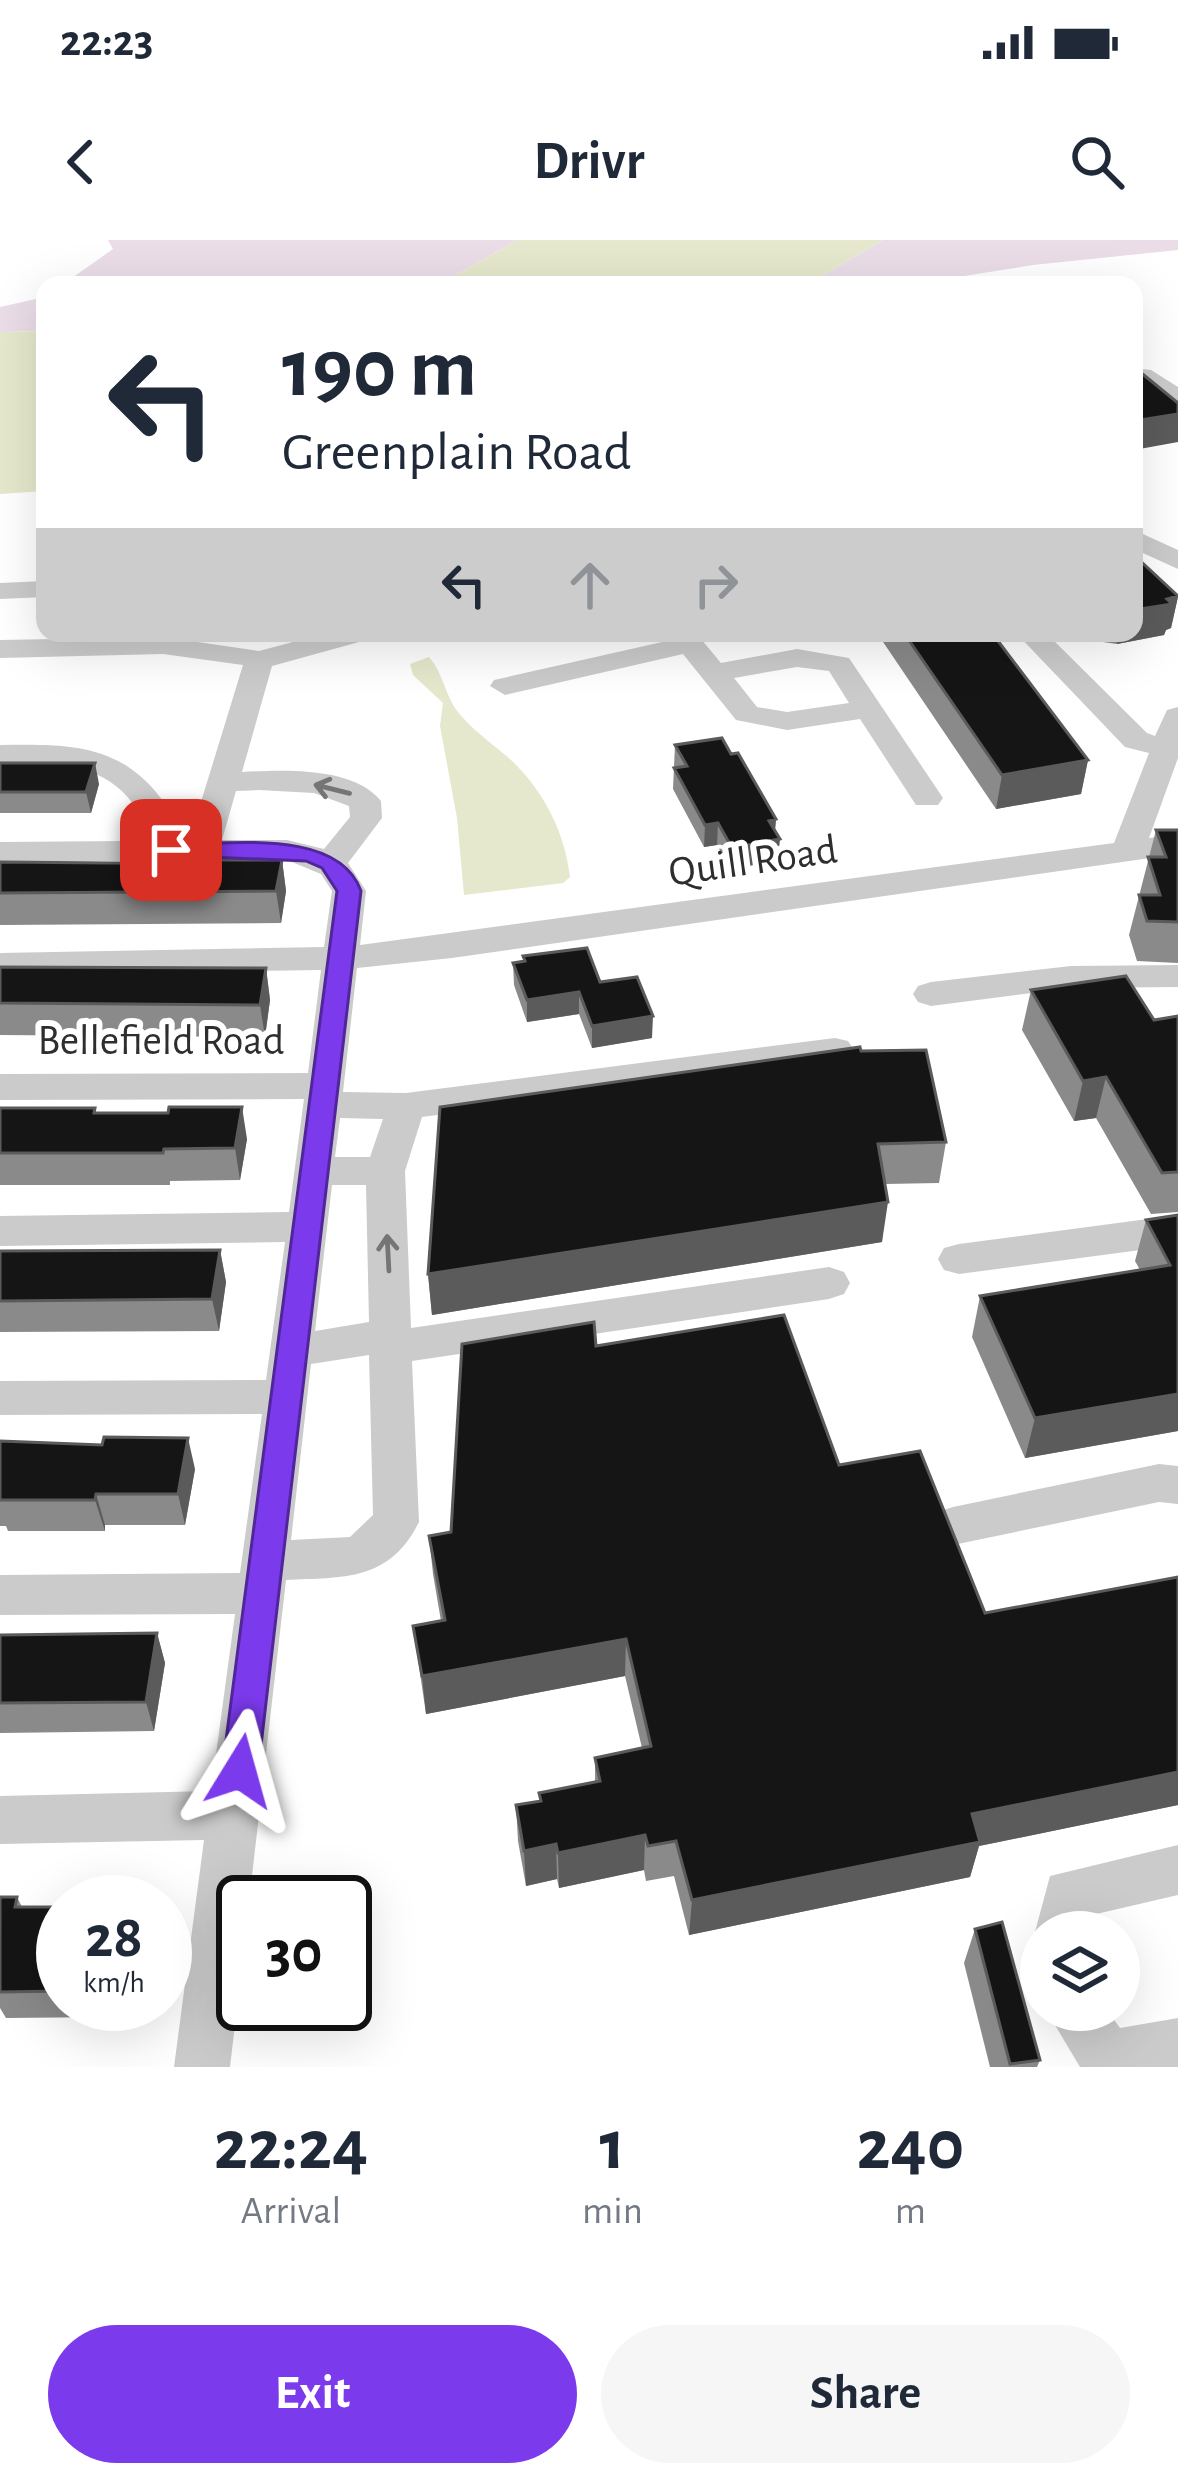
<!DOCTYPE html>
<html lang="en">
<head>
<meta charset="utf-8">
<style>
	body { margin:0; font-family:"Alegreya Sans",sans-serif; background:#f6f6f7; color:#1f2937; height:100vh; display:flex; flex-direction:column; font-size:45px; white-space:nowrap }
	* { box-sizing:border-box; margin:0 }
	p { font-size:39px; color:#747a83 }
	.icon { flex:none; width:66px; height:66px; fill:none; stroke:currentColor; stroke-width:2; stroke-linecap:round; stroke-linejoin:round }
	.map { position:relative; height:1827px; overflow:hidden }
	.side { display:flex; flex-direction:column; background:#fff; flex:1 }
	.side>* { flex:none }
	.hud { position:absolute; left:36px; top:36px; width:1107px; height:366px; border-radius:24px; box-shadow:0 12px 48px #0002; background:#fff; color:#1f2937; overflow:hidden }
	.fabs { position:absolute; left:1020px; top:1671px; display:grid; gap:24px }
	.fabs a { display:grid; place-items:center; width:120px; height:120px; border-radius:50%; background:#fff; box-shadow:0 12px 48px #0002; font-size:60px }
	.speed { position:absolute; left:36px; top:1635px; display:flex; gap:24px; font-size:60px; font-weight:700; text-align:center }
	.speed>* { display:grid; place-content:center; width:156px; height:156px; border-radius:50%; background:#fff; box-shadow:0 12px 48px #0002; line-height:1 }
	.speed small { font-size:30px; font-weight:400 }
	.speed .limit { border:6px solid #111; border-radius:18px; background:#fff; color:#111 }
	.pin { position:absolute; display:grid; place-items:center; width:102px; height:102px; color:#fff; margin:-51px; border-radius:24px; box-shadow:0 6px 18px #0006 }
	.me { position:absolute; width:132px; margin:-66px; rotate:8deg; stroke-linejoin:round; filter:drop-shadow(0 0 9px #0008) }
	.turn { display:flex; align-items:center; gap:42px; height:252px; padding:0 48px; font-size:54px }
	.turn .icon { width:156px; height:156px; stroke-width:2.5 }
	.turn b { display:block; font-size:84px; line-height:102px }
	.lanes { display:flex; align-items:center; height:114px; padding:0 48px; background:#0003; justify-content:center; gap:60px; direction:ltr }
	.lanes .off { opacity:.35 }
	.eta { display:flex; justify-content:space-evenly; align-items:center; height:204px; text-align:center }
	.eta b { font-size:72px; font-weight:700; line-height:84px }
	.action { display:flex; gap:24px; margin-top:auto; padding:24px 48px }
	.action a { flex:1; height:138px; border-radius:72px; background:#7c3aed; color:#fff; font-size:48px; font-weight:700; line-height:138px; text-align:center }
	.action a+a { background:#f6f6f7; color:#1f2937 }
	.status { display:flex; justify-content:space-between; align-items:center; height:84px; padding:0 60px; background:#fff; direction:ltr }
	.status svg { height:33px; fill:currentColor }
	header { display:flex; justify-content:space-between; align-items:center; height:156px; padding:0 48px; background:#fff; font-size:54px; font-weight:700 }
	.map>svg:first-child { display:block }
	.green { fill:#eadde8 }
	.water { fill:#e5e8cc }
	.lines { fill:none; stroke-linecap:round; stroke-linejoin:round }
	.minor { fill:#cbcbcb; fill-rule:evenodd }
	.wall { fill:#8a8a8a }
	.shaded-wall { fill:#5b5b5b }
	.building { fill:#151515; stroke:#5b5b5b; stroke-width:3 }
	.oneway { stroke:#757575 }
	.route { fill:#7c3aed; stroke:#51269a; stroke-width:3 }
	.labels { text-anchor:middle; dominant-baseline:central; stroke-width:12; stroke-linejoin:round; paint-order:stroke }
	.street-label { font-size:42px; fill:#2e2e2e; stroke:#fff }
</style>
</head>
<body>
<div class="status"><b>22:23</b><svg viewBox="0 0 49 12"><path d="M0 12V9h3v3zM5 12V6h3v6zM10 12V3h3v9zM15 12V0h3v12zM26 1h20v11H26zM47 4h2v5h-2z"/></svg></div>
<header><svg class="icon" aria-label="back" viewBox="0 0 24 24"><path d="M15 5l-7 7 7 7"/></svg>Drivr<svg class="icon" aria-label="search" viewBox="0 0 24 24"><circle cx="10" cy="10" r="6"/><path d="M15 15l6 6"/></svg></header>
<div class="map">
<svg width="1178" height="1827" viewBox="0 0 1178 1827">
	<rect width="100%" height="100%" fill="#fff"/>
	<path class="green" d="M 108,0 L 517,0 L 439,45 L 62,45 L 113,9 Z
		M 883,0 L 1178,0 L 1178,10 L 1033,25 L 907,45 L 806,45 Z
		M 45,57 L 45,91 L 0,92 L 0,67 Z"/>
	<path class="water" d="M 517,0 L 883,0 L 806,45 L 439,45 Z
		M 45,91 L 45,251 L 0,254 L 0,92 Z
		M 429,417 C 443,433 444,451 455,468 C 469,488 493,504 511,520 C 544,551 565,593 570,637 L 563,643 L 464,655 L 457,578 L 440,486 L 443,463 L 413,435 L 410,424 Z"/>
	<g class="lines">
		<path class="minor" d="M 1134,128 L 1151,130 L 1178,147 L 1178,165 L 1134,142 Z
			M 1134,290 L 1178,310 L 1178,329 L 1134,309 Z
			M 45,341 L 45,357 L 0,359 L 0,343 Z
			M 327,393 L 374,393 L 370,399 L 272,426 L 242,532 C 282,530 353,526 381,561 L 382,578 L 348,623 L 366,651 L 360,705 L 1114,603 L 1149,513 L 1125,507 L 1016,393 L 1046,393 L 1147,493 L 1155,496 L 1167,470 L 1178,467 L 1178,518 L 1149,598 L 1178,594 L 1178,614 L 452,718 L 357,728 L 343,852 L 406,853 L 835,798 L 848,801 L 854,810 L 848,819 L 835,822 L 422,877 L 405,931 L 411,1088 L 829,1027 L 844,1032 L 850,1043 L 844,1054 L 829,1059 L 412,1121 L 419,1282 C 389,1342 344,1337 286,1340 L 249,1662 L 243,1662 L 243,1717 L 230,1827 L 174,1827 L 204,1600 L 0,1604 L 0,1556 L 211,1551 L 235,1374 L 0,1375 L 0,1335 L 240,1333 L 262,1174 L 0,1175 L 0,1141 L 266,1140 L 285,1002 L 0,1006 L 0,976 L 289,972 L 304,859 L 0,860 L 0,834 L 308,833 L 321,730 L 0,735 L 0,713 L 324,707 L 332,651 L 321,634 L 287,620 L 0,622 L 0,602 L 125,601 L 134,565 C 102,520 50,523 0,523 L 0,505 C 70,504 123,503 166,565 L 158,601 L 189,601 L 243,425 L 163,414 L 0,418 L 0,400 L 163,397 L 259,411 ZM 259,550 L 314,553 L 349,566 L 350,577 L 324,609 L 287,600 L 222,600 L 236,551 ZM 340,878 L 383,879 L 370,917 L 335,917 ZM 332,945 L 366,945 L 369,1082 L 315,1091 ZM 369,1115 L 373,1275 L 350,1297 L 291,1300 L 311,1124 Z
			M 667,393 L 696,393 L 721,423 L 797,409 L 849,418 L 943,558 L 938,565 L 916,565 L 860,479 L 787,490 L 736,480 L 683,414 L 505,455 L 490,446 L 494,440 L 671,400 ZM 797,427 L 829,431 L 849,463 L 787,472 L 757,467 L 734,438 Z
			M 1178,725 L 1178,747 L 1071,748 L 931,766 L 918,762 L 913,754 L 918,746 L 931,742 L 1071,726 Z
			M 1178,975 L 1178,1005 L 959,1034 L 944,1030 L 938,1019 L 944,1008 L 959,1004 Z
			M 1159,1224 L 1178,1226 L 1178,1264 L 1159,1262 L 953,1305 L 937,1300 L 930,1286 L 937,1272 L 953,1267 Z
			M 1178,1605 L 1178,1655 L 1092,1675 L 1089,1692 L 1041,1692 L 1041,1706 L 1035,1692 L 1050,1636 Z
			M 1046,1770 L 1107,1770 L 1120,1788 L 1178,1778 L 1178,1827 L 1080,1827 Z"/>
	</g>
	<path class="wall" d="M 1178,356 L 1171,388 L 1166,390 L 1164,395 L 1117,404 L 1103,402 L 1094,393 L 1134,393 Z
		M 877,393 L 992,393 L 1088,520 L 1081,554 L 996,569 Z
		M 675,505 L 731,514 L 776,579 L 775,591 L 778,621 L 730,629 L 717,605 L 704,607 L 673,549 Z
		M 0,523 L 99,544 L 91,573 L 0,573 Z
		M 1156,590 L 1178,590 L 1178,723 L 1137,721 L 1129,695 Z
		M 282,620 L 286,651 L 281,683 L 0,685 L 0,622 L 218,624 Z
		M 523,716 L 600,742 L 652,798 L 592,808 L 579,774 L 527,782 L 514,745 L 513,723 L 523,722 Z
		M 0,727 L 266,728 L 270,760 L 265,797 L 0,795 Z
		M 1031,750 L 1154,780 L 1178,776 L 1178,972 L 1151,974 L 1096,878 L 1074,881 L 1022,790 Z
		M 861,811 L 946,902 L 939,943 L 885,944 L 882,1002 L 432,1075 L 428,1034 Z
		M 0,868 L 95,868 L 96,873 L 247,899 L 240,940 L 170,941 L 170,945 L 0,945 Z
		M 1178,975 L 1178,1191 L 1025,1218 L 972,1097 L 980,1056 L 1140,1030 L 1135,1021 L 1146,980 Z
		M 220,1010 L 226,1042 L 219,1091 L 0,1092 L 0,1011 Z
		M 596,1106 L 839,1225 L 985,1373 L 1178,1337 L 1178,1565 L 979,1606 L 970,1637 L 689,1695 L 674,1636 L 646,1641 L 644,1630 L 559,1648 L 557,1639 L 526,1646 L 518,1601 L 516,1565 L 539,1561 L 539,1553 L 595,1542 L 595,1518 L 642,1508 L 625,1436 L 426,1474 L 413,1386 L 441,1381 L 433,1334 L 429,1296 L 451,1292 Z
		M 0,1201 L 195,1229 L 185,1285 L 105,1285 L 105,1291 L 8,1291 L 6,1286 L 0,1286 Z
		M 157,1393 L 165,1423 L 154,1491 L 0,1493 L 0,1395 Z
		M 0,1657 L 17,1657 L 22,1667 L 63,1667 L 63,1764 L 112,1764 L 110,1777 L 6,1778 L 0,1768 Z
		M 975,1689 L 1040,1820 L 1037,1827 L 990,1827 L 964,1723 Z"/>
	<path class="shaded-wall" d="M 1178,174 L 1178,202 L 1134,210 L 1134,181 Z
		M 1178,357 L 1171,388 L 1166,390 L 1164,395 L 1117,404 L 1120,393 L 1134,393 L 1134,370 Z
		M 1088,520 L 1081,554 L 996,569 L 1002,535 Z
		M 95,523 L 99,544 L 91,573 L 86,552 Z
		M 776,579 L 774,600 L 780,599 L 778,621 L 730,629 L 732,608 L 769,581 Z
		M 718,583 L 717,605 L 704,607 L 705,585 Z
		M 282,620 L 286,651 L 281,683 L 276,651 Z
		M 266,728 L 270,760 L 265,797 L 260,765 Z
		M 579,752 L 579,774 L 527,782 L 527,760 Z
		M 653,776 L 652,798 L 592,808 L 592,786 Z
		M 1106,837 L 1096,878 L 1074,881 L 1083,841 Z
		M 242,867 L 247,899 L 240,940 L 235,908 Z
		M 888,962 L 882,1002 L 432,1075 L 428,1034 Z
		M 220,1010 L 226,1042 L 219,1091 L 212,1059 Z
		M 1178,1154 L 1178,1191 L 1025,1218 L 1035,1178 Z
		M 188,1198 L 195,1229 L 185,1285 L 178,1254 Z
		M 96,1254 L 105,1285 L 105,1291 L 95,1260 Z
		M 157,1393 L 165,1423 L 154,1491 L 146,1462 Z
		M 626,1399 L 625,1436 L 426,1474 L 422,1436 Z
		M 1178,1532 L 1178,1565 L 979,1606 L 970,1637 L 689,1695 L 692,1660 L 972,1574 Z
		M 645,1595 L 644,1630 L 559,1648 L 558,1613 Z
		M 556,1604 L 557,1639 L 526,1646 L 524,1611 Z
		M 105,1764 L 112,1764 L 110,1777 Z"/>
	<path class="building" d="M 1134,127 L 1178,163 L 1178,174 L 1134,181 Z
		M 1134,315 L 1178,356 L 1167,359 L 1172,364 L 1134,370 Z
		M 904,393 L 992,393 L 1088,520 L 1002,535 Z
		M 722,498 L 731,514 L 738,513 L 776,579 L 769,581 L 780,599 L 732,608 L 718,583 L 705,585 L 674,528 L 687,526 L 675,505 Z
		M 0,523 L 95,523 L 86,552 L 0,552 Z
		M 1156,590 L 1178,590 L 1178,682 L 1147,681 L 1139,655 L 1160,655 L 1148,617 L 1166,617 Z
		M 219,620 L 282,620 L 276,651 L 0,653 L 0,622 L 218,624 Z
		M 587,708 L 600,742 L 637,737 L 653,776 L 592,786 L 579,752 L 527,760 L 513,723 L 525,721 L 523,716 Z
		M 0,727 L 266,728 L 260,765 L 0,763 Z
		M 1126,736 L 1154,780 L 1178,776 L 1178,932 L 1162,933 L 1106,837 L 1083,841 L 1031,750 Z
		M 860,807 L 861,811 L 926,810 L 946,902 L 878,904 L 888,962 L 428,1034 L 440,867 Z
		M 169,867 L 242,867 L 235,908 L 164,909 L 163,913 L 0,913 L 0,868 L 95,868 L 94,873 L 168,873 Z
		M 1178,975 L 1178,1154 L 1035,1178 L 980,1056 L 1170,1025 L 1146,980 Z
		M 220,1010 L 212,1059 L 0,1061 L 0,1011 Z
		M 784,1075 L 839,1225 L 920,1211 L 985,1373 L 1178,1337 L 1178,1532 L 972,1574 L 980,1602 L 692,1660 L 676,1601 L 648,1606 L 645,1595 L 558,1613 L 556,1604 L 524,1611 L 516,1565 L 541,1561 L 539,1553 L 600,1541 L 595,1518 L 651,1506 L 626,1399 L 422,1436 L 413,1386 L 445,1380 L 429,1296 L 451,1292 L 462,1104 L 594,1082 L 596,1106 Z
		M 104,1197 L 188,1198 L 178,1254 L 96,1254 L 95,1260 L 0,1260 L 0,1201 L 102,1205 Z
		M 157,1393 L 146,1462 L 0,1463 L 0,1395 Z
		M 0,1657 L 17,1657 L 15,1667 L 63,1667 L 63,1751 L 0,1752 Z
		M 1002,1682 L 1040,1820 L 1010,1824 L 975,1689 Z"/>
	<defs><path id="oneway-shaft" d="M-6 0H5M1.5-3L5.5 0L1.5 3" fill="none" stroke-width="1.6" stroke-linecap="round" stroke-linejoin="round" transform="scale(3)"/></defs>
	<g class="oneway">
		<use href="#oneway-shaft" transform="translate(332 549) rotate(-166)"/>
		<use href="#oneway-shaft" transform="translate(388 1013) rotate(-93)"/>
	</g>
	<path class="route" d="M 171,604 C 228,605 338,587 361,651 L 258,1531 L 252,1542 L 240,1547 L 227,1542 L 222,1531 L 337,651 L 322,628 L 306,621 L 162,615 L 162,606 Z"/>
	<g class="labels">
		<g class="street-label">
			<text transform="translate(753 621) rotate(-8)">Quill Road</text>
			<text x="161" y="801">Bellefield Road</text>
		</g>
	</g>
</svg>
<div class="fabs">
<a><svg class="icon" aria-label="layers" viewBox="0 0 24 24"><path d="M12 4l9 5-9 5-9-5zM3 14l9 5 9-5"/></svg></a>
</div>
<div class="speed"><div>28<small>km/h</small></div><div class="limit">30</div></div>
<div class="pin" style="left:171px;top:610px;background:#d93025"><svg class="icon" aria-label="arrive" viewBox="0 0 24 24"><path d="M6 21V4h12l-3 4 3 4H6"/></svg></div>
<svg class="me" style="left:240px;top:1531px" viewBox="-20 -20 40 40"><path d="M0-17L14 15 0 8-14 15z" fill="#7c3aed" stroke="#fff" stroke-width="4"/></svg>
<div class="hud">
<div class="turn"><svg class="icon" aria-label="left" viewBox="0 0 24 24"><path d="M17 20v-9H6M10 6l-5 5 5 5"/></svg><div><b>190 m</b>Greenplain Road</div></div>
<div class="lanes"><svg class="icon" aria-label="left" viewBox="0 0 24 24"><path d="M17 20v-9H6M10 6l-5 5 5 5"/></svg><svg class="icon off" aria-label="ahead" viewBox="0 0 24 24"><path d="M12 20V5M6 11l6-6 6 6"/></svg><svg class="icon off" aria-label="right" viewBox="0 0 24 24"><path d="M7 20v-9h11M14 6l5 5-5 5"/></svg></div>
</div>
</div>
<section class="side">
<div class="eta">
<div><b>22:24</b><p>Arrival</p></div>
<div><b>1</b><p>min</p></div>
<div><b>240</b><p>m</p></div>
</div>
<div class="action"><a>Exit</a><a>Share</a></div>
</section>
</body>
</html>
